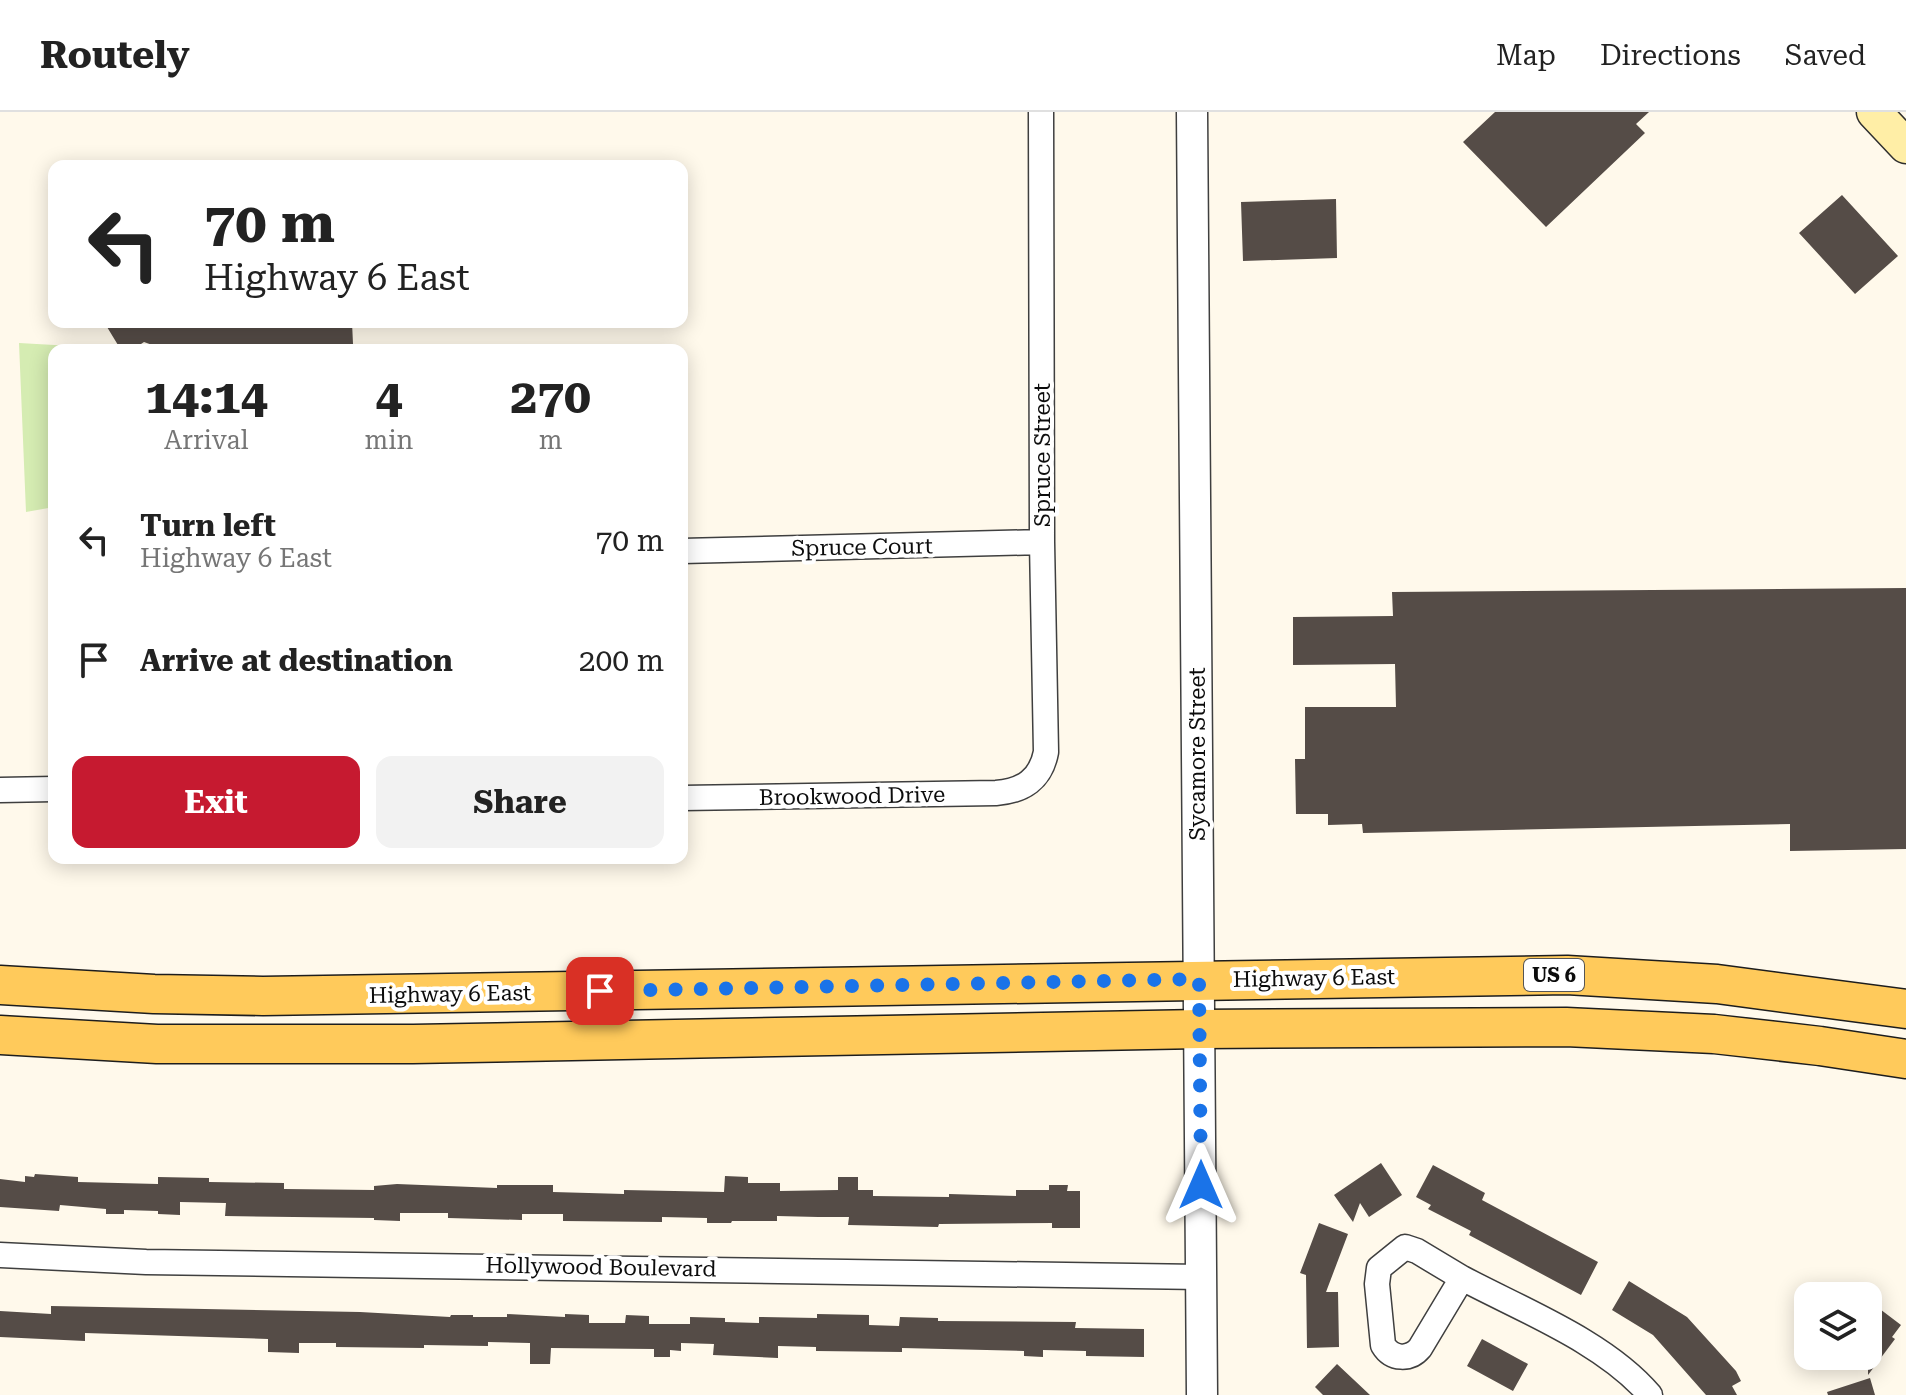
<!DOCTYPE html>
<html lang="en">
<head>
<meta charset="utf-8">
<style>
	body { margin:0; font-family:"Roboto Serif",serif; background:#f2f2f2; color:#222; height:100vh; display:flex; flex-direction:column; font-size:30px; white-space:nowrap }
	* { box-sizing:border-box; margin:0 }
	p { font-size:26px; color:#767676 }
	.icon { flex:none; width:44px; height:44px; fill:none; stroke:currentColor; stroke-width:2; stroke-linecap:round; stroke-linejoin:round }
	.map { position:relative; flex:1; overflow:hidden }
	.side { position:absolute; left:48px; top:232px; width:640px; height:520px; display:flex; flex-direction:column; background:#fff; border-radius:16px; box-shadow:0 4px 20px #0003 }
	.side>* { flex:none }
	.hud { position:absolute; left:48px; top:48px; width:640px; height:168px; border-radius:16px; box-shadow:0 4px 20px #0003; background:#fff; color:#222; overflow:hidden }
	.buttons { position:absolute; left:1794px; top:1170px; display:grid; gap:16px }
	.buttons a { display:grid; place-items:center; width:88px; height:88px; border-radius:16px; background:#fff; box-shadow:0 4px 20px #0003; font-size:40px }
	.pin { position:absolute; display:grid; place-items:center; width:68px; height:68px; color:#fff; margin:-34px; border-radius:16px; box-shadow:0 4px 12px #0006 }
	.me { position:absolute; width:88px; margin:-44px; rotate:0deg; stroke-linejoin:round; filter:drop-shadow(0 0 6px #0008) }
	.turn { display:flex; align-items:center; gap:28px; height:168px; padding:0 24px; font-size:36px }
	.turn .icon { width:104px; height:104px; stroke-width:2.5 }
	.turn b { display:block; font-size:56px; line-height:68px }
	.eta { display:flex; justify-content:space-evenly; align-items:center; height:136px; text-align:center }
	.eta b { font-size:48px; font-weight:700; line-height:56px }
	.primary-button { display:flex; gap:16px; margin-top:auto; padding:16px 24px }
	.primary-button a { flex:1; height:92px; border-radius:16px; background:#c61a30; color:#fff; font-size:32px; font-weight:700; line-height:92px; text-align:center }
	.primary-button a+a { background:#f2f2f2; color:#222 }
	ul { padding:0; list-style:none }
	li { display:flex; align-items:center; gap:24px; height:120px; padding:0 24px }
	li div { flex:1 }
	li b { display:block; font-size:30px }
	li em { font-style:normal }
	header { display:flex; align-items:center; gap:48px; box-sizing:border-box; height:112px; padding:0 40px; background:#fff; border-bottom:2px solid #e0e0e0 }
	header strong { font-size:38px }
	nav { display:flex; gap:44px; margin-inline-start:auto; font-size:28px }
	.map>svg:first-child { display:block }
	.green { fill:#d5ecb2 }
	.building { fill:#554c47 }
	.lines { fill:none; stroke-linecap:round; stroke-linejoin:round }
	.minor-casing { stroke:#3f3f3f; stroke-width:27 }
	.tertiary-casing { stroke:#3f3f3f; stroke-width:33 }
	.secondary-casing { stroke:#2e2e2e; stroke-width:37 }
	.primary-casing { stroke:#1d1d1d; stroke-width:41 }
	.minor { stroke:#fff; stroke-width:24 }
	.tertiary { stroke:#fff; stroke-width:30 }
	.secondary { stroke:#ffeea6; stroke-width:34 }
	.primary { stroke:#ffca5b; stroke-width:38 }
	.route { stroke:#1a73e8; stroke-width:14; stroke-dasharray:0 25.2 }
	.labels { text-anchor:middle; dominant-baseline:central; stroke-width:8; stroke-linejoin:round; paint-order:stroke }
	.shield { fill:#fff; stroke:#555; stroke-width:2 }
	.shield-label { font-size:20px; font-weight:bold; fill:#0c0c0c }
	.street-label { font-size:22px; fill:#0c0c0c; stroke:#fff }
</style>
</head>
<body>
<header>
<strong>Routely</strong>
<nav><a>Map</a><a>Directions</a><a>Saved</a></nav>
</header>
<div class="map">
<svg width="1906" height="1283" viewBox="0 0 1906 1283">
	<rect width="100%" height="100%" fill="#fff9eb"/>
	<path class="green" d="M 19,231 L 72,234 L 74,238 L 54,238 L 54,395 L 26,400 Z"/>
	<path class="building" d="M 1495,0 L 1649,0 L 1636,12 L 1645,21 L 1546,115 L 1463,30 Z
		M 1842,83 L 1898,144 L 1855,182 L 1799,121 Z
		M 1336,87 L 1337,146 L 1243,149 L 1241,90 Z
		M 104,210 L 352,210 L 353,232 L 288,232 L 278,238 L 166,238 L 144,230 L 132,238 L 121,238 Z
		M 1906,476 L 1906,737 L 1790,739 L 1790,712 L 1363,721 L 1362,712 L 1328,713 L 1328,702 L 1296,702 L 1295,647 L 1305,647 L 1305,595 L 1396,595 L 1395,552 L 1293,553 L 1293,505 L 1393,504 L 1392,480 Z
		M 1381,1051 L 1402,1083 L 1369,1105 L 1360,1091 L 1353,1110 L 1334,1083 Z
		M 1433,1053 L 1485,1081 L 1482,1088 L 1598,1150 L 1581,1183 L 1469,1123 L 1471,1119 L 1428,1097 L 1431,1093 L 1416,1085 Z
		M 35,1062 L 78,1065 L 78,1070 L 158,1072 L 158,1065 L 209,1066 L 209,1070 L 284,1071 L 284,1077 L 374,1078 L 374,1074 L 397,1072 L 497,1076 L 497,1073 L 553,1073 L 553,1080 L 624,1082 L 624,1078 L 724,1080 L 725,1064 L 748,1065 L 748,1071 L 780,1071 L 780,1079 L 838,1078 L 838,1065 L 858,1065 L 858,1078 L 873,1078 L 873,1084 L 949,1085 L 949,1082 L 1016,1084 L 1016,1078 L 1049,1078 L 1049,1073 L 1068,1073 L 1067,1079 L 1080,1079 L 1080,1116 L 1052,1116 L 1052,1111 L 939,1112 L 938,1115 L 848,1113 L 849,1105 L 818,1105 L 777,1104 L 777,1109 L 732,1109 L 731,1111 L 707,1111 L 707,1106 L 662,1105 L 662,1110 L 563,1109 L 563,1102 L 522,1102 L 522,1108 L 448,1106 L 448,1101 L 400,1101 L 400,1109 L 374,1108 L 374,1106 L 225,1104 L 226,1091 L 180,1090 L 180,1103 L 158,1102 L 158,1099 L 124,1098 L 124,1102 L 106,1102 L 106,1097 L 60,1093 L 59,1099 L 0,1095 L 0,1067 L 25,1070 L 25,1064 L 34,1065 Z
		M 1319,1111 L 1348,1122 L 1326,1180 L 1338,1180 L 1339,1235 L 1307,1236 L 1306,1163 L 1300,1161 Z
		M 1629,1169 L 1687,1205 L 1736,1259 L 1741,1269 L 1732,1274 L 1737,1283 L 1706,1283 L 1653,1223 L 1612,1198 Z
		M 1868,1188 L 1901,1213 L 1892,1225 L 1895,1227 L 1868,1263 Z
		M 51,1194 L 360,1200 L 450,1205 L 451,1203 L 473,1203 L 473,1205 L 507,1205 L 507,1202 L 565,1205 L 565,1202 L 589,1203 L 589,1211 L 625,1211 L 626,1203 L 649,1204 L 649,1212 L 690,1212 L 690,1205 L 725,1206 L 725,1210 L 759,1211 L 759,1205 L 817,1206 L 817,1202 L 869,1203 L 869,1213 L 899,1214 L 900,1205 L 938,1206 L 938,1209 L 1076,1210 L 1075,1216 L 1144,1217 L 1144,1245 L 1086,1244 L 1086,1239 L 1043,1238 L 1043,1245 L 1024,1244 L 1024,1239 L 902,1236 L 902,1240 L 816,1239 L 816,1235 L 778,1234 L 778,1246 L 713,1243 L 714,1232 L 681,1231 L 681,1239 L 670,1238 L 670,1245 L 654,1245 L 654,1237 L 551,1236 L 550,1252 L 530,1252 L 530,1231 L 488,1230 L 488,1234 L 424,1233 L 424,1236 L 336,1235 L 336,1231 L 299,1231 L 299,1241 L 268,1240 L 268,1227 L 85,1221 L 85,1229 L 0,1225 L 0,1199 L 51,1202 Z
		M 1482,1227 L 1528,1252 L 1513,1279 L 1467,1254 Z
		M 1337,1252 L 1370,1283 L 1323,1283 L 1315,1275 Z
		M 1870,1266 L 1875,1283 L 1828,1283 L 1827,1280 Z"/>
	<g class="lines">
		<g class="minor-casing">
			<path id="minor" d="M 682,439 L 1042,430
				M 0,678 L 54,677
				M 682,686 L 996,681 C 1023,679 1041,667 1046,640 L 1042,430 L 1041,0
				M 1405,1135 L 1417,1139 L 1462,1166 L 1420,1236 C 1410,1248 1392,1248 1383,1233 L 1377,1172 L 1379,1156 Z
				M 0,1143 L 146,1150 L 1201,1165
				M 1462,1166 C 1522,1198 1605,1230 1650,1283"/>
		</g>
		<g class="tertiary-casing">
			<path id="tertiary" d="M 1192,0 L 1202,1283"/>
		</g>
		<g class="secondary-casing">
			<path id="secondary" d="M 1874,0 L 1906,34"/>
		</g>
		<g class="primary-casing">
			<path id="primary" d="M 0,873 L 154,882 L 263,884 L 1567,863 L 1717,872 L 1906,897
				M 0,923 L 157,932 L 413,932 L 1200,917 L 1566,915 L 1714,922 L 1820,934 L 1906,947"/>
		</g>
		<use href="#minor" class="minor"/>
		<use href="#tertiary" class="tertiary"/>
		<use href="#secondary" class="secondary"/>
		<use href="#primary" class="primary"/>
	</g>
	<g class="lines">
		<path class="route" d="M 600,879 L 1199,867 L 1201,1073"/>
	</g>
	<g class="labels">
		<rect class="shield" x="1524" y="847" width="60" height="32" rx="6"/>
		<g class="shield-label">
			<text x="1554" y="863">US 6</text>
		</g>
		<g class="street-label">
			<text transform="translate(1042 343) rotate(-90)">Spruce Street</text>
			<text transform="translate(862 435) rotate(-1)">Spruce Court</text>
			<text transform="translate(1197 642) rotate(-90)">Sycamore Street</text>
			<text transform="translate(852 684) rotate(-1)">Brookwood Drive</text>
			<text transform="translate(1314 866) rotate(-1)">Highway 6 East</text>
			<text transform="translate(450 882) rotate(-1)">Highway 6 East</text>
			<text transform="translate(601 1155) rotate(1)">Hollywood Boulevard</text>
		</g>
	</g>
</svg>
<div class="buttons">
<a><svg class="icon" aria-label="layers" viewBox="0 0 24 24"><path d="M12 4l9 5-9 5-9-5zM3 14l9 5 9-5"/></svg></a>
</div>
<div class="pin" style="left:600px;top:879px;background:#d93025"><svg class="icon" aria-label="arrive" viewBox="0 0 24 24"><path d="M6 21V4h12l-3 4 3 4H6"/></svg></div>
<svg class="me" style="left:1201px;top:1073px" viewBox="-20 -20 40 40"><path d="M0-17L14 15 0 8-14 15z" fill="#1a73e8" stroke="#fff" stroke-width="4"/></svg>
<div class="hud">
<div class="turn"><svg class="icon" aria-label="left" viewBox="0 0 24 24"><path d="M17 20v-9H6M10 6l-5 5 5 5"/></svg><div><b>70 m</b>Highway 6 East</div></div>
</div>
<section class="side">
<div class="eta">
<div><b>14:14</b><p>Arrival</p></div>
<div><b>4</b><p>min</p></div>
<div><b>270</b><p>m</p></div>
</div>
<ul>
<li><svg class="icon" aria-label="left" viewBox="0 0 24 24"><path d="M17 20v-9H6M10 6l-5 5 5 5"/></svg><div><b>Turn left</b><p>Highway 6 East</p></div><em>70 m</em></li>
<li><svg class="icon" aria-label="arrive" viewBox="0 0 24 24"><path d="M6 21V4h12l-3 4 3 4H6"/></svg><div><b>Arrive at destination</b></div><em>200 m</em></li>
</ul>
<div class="primary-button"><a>Exit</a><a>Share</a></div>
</section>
</div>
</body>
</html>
